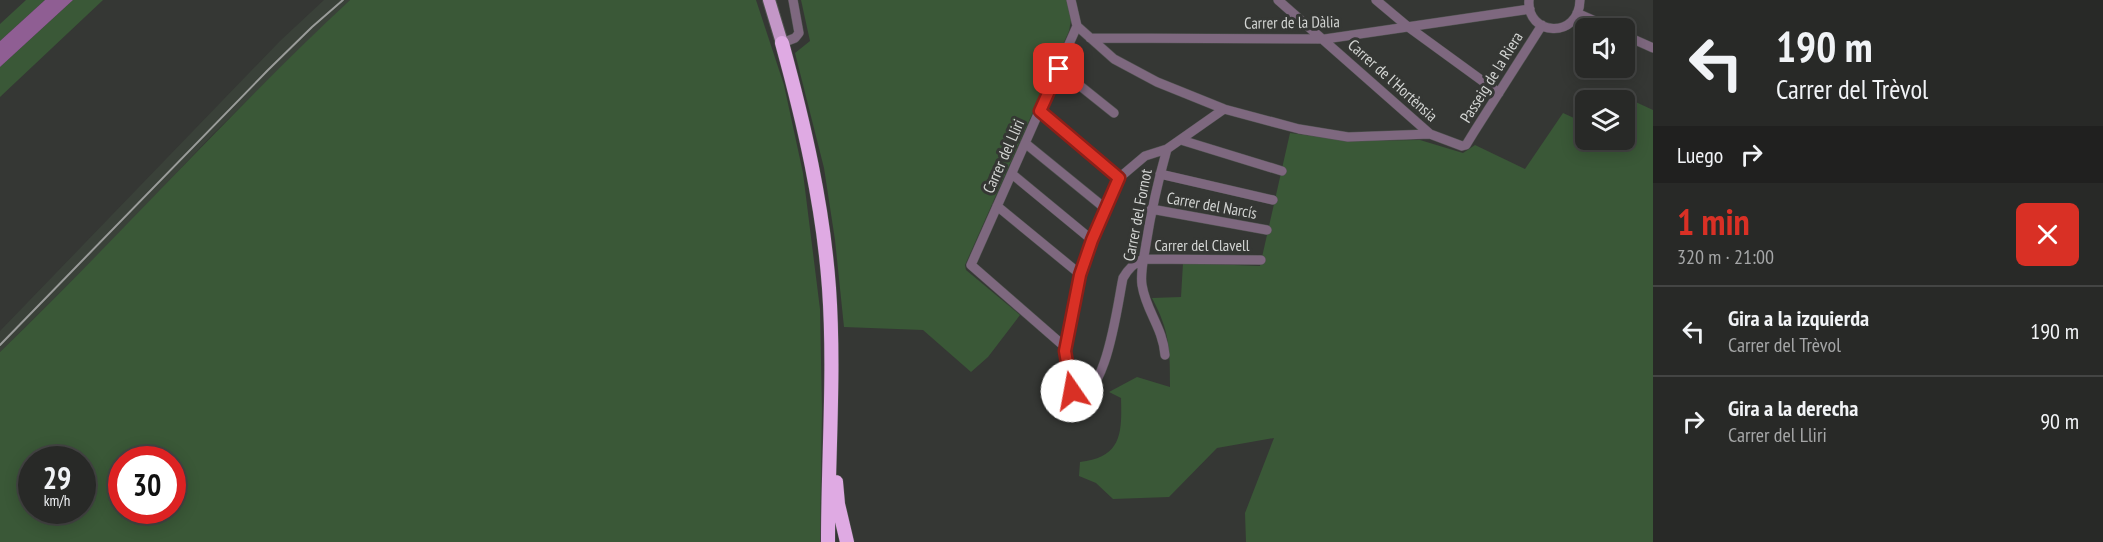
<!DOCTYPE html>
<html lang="es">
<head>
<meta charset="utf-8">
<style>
	body { margin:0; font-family:"PT Sans Narrow",sans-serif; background:#343533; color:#f1f3f6; height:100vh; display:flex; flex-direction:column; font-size:22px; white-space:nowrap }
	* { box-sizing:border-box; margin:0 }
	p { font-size:20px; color:#a5a6a7 }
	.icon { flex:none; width:33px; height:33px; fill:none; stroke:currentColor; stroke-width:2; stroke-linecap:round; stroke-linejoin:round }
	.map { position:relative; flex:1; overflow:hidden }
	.panel { display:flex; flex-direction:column; background:#282927; width:450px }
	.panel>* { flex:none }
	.hud { background:#282927; color:#f1f3f6; overflow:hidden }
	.buttons { position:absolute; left:1575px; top:18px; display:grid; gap:12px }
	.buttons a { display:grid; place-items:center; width:60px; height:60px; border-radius:9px; background:#282927; box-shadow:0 3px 15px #0003,0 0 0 2px #444544; font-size:30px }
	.speed { position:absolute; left:18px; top:446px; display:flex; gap:12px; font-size:30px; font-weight:700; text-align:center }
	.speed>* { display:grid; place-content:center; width:78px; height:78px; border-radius:50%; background:#282927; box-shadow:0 3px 15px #0003,0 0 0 2px #444544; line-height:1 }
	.speed small { font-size:15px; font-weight:400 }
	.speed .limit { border:9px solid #d22; background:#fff; color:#111 }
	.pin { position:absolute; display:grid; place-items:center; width:51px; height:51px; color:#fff; margin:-26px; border-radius:12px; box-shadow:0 3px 9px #0006 }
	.me { position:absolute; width:66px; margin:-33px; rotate:348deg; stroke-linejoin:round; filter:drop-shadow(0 0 4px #0008) }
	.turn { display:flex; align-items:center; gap:21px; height:126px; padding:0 24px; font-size:27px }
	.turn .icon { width:78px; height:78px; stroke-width:2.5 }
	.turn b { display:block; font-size:42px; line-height:51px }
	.then { display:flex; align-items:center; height:57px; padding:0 24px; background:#0003; gap:12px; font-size:22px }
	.round { display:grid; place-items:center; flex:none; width:63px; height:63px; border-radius:9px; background:#343533 }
	.summary { display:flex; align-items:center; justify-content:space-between; height:102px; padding:0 24px }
	h1 { font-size:36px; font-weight:600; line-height:45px; color:#d93025 }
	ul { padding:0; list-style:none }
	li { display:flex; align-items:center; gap:18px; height:90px; padding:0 24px; border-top:2px solid #444544 }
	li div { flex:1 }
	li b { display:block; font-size:22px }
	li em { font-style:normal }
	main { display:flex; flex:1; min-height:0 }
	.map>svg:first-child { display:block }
	.built { fill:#3a4139 }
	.green { fill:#3a5837; fill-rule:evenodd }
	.water { fill:#8f5e93 }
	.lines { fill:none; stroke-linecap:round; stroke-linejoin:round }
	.minor-casing { stroke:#515351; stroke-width:10 }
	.major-casing { stroke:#515351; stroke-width:14 }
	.highway-casing { stroke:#515351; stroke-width:15 }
	.minor { stroke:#7e687f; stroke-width:9 }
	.major { stroke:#c397c7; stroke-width:12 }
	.highway { stroke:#dfaae3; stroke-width:14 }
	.rail { stroke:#9a9c9a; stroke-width:2 }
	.route-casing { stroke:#8d1f18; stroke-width:15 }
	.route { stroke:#d93025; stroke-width:10 }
	.labels { text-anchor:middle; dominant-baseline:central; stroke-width:6; stroke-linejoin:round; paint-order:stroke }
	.street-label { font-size:16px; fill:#d3d5d3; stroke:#353734 }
</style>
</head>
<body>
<main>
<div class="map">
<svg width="1653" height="542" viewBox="0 0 1653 542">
	<rect width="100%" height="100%" fill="#353734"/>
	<path class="built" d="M 324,0 L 350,0 L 214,133 L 117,236 L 0,352 L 0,331 L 280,41 Z"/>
	<path class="green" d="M 26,0 L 45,0 L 0,41 L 0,24 Z
		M 73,0 L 103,0 L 0,97 L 0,67 Z
		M 350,0 L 756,0 L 784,85 L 803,173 L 820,309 L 822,410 L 820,542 L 0,542 L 0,352 C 119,237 229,113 350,0 ZM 32,459 L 82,459 L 82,510 L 32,510 ZM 122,459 L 172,459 L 172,510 L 122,510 Z
		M 801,0 L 1068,0 L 1071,20 L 1069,31 L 965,265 L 966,270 L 1020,315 L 988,357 L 971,372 L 923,330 L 844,327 L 835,240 L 824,168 L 795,53 L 810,41 Z
		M 1612,91 L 1653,110 L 1653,542 L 1246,542 L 1245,513 L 1274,438 L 1217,448 L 1169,497 L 1113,499 L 1096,483 L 1079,476 L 1080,462 C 1122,457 1122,433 1121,398 L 1109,392 L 1137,377 L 1170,387 C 1170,349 1170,332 1152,298 L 1181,297 L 1183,263 L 1260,266 L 1290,133 L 1350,141 L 1420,140 L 1463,153 L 1475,145 L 1525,169 L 1563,113 L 1585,123 L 1586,140 L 1624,140 L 1624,100 L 1606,100 Z"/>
	<path class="water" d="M 45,0 L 73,0 L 0,67 L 0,41 Z"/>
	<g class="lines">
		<g class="minor-casing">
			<path id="minor" d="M 1071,0 L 1077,26 L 1114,59 L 1157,82 L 1224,109 L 1299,129 L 1348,137 L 1430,134
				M 1278,0 L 1430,134 L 1462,146 L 1466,145 L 1474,132 L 1542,25
				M 1376,0 L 1407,26 L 1499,93
				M 1529,0 C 1526,36 1579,40 1580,0
				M 1577,13 L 1611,28
				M 1624,35 L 1653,48
				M 1090,38 L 1325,39 L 1530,9
				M 782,43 L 795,38 L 799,33 L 793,0
				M 1059,69 L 1114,113
				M 1224,109 L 1167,149 L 1145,156 L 1119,178 L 1082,268 L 1065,351 L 1072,391 C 1105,414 1119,294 1123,278 C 1128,269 1134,263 1143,259 L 1261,260
				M 1040,111 L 1119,178
				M 1181,140 L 1282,171
				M 1025,143 L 1106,209
				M 1012,174 L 1092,240
				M 1160,174 L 1273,200
				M 997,206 L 1081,275
				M 1151,209 L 1267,230
				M 1065,347 L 971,265 L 1077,26
				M 1165,355 C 1163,328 1146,311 1142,285 C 1140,272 1144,258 1146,244 C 1151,212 1158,181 1167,149"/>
		</g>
		<g class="major-casing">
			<path id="major" d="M 769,0 L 782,43"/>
		</g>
		<g class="highway-casing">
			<path id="highway" d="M 782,43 C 804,123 823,205 829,288 C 835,372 828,457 828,542
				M 836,482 L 838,504 L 847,542"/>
		</g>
		<use href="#minor" class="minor"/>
		<use href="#major" class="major"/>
		<use href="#highway" class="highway"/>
		<path class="rail" d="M 0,345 L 268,70 L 312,27 L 343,0"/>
	</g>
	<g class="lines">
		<g class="route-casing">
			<path id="route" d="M 1059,69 L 1040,111 L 1119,178 L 1092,240 L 1080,275 L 1065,351 L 1072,391"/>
		</g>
		<use href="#route" class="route"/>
	</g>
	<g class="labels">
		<g class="street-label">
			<text transform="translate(1292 22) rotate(-1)">Carrer de la Dàlia</text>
			<text transform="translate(1491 77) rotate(-58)">Passeig de la Riera</text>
			<text transform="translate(1393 80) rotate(42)">Carrer de l'Hortènsia</text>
			<text transform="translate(1003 156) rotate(-66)">Carrer del Lliri</text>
			<text transform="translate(1212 205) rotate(10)">Carrer del Narcís</text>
			<text transform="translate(1137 215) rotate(-79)">Carrer del Fornot</text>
			<text x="1202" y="245">Carrer del Clavell</text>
		</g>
	</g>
</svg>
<div class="buttons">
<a><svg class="icon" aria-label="sound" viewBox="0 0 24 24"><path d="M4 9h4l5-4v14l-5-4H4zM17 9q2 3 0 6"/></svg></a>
<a><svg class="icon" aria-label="layers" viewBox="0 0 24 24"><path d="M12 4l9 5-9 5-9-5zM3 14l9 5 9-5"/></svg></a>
</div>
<div class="speed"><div>29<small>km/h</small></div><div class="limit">30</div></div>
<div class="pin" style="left:1059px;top:69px;background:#d93025"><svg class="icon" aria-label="arrive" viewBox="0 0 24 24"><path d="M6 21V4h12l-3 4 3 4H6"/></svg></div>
<svg class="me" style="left:1072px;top:391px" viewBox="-20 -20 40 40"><circle r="19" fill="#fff"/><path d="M0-13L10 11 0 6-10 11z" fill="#d93025"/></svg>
</div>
<section class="panel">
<div class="hud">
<div class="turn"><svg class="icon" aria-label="left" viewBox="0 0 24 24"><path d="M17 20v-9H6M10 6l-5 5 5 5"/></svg><div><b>190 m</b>Carrer del Trèvol</div></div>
<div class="then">Luego<svg class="icon" aria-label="right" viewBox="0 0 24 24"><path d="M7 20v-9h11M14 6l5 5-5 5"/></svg></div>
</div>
<div class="summary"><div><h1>1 min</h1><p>320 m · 21:00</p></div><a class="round" style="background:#d93025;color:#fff"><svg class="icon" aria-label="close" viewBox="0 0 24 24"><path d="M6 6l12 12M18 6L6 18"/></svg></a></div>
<ul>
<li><svg class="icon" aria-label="left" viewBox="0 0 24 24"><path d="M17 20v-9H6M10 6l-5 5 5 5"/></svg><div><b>Gira a la izquierda</b><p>Carrer del Trèvol</p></div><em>190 m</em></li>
<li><svg class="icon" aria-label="right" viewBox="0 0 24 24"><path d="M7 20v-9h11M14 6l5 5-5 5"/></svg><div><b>Gira a la derecha</b><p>Carrer del Lliri</p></div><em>90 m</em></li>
</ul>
</section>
</main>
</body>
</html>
